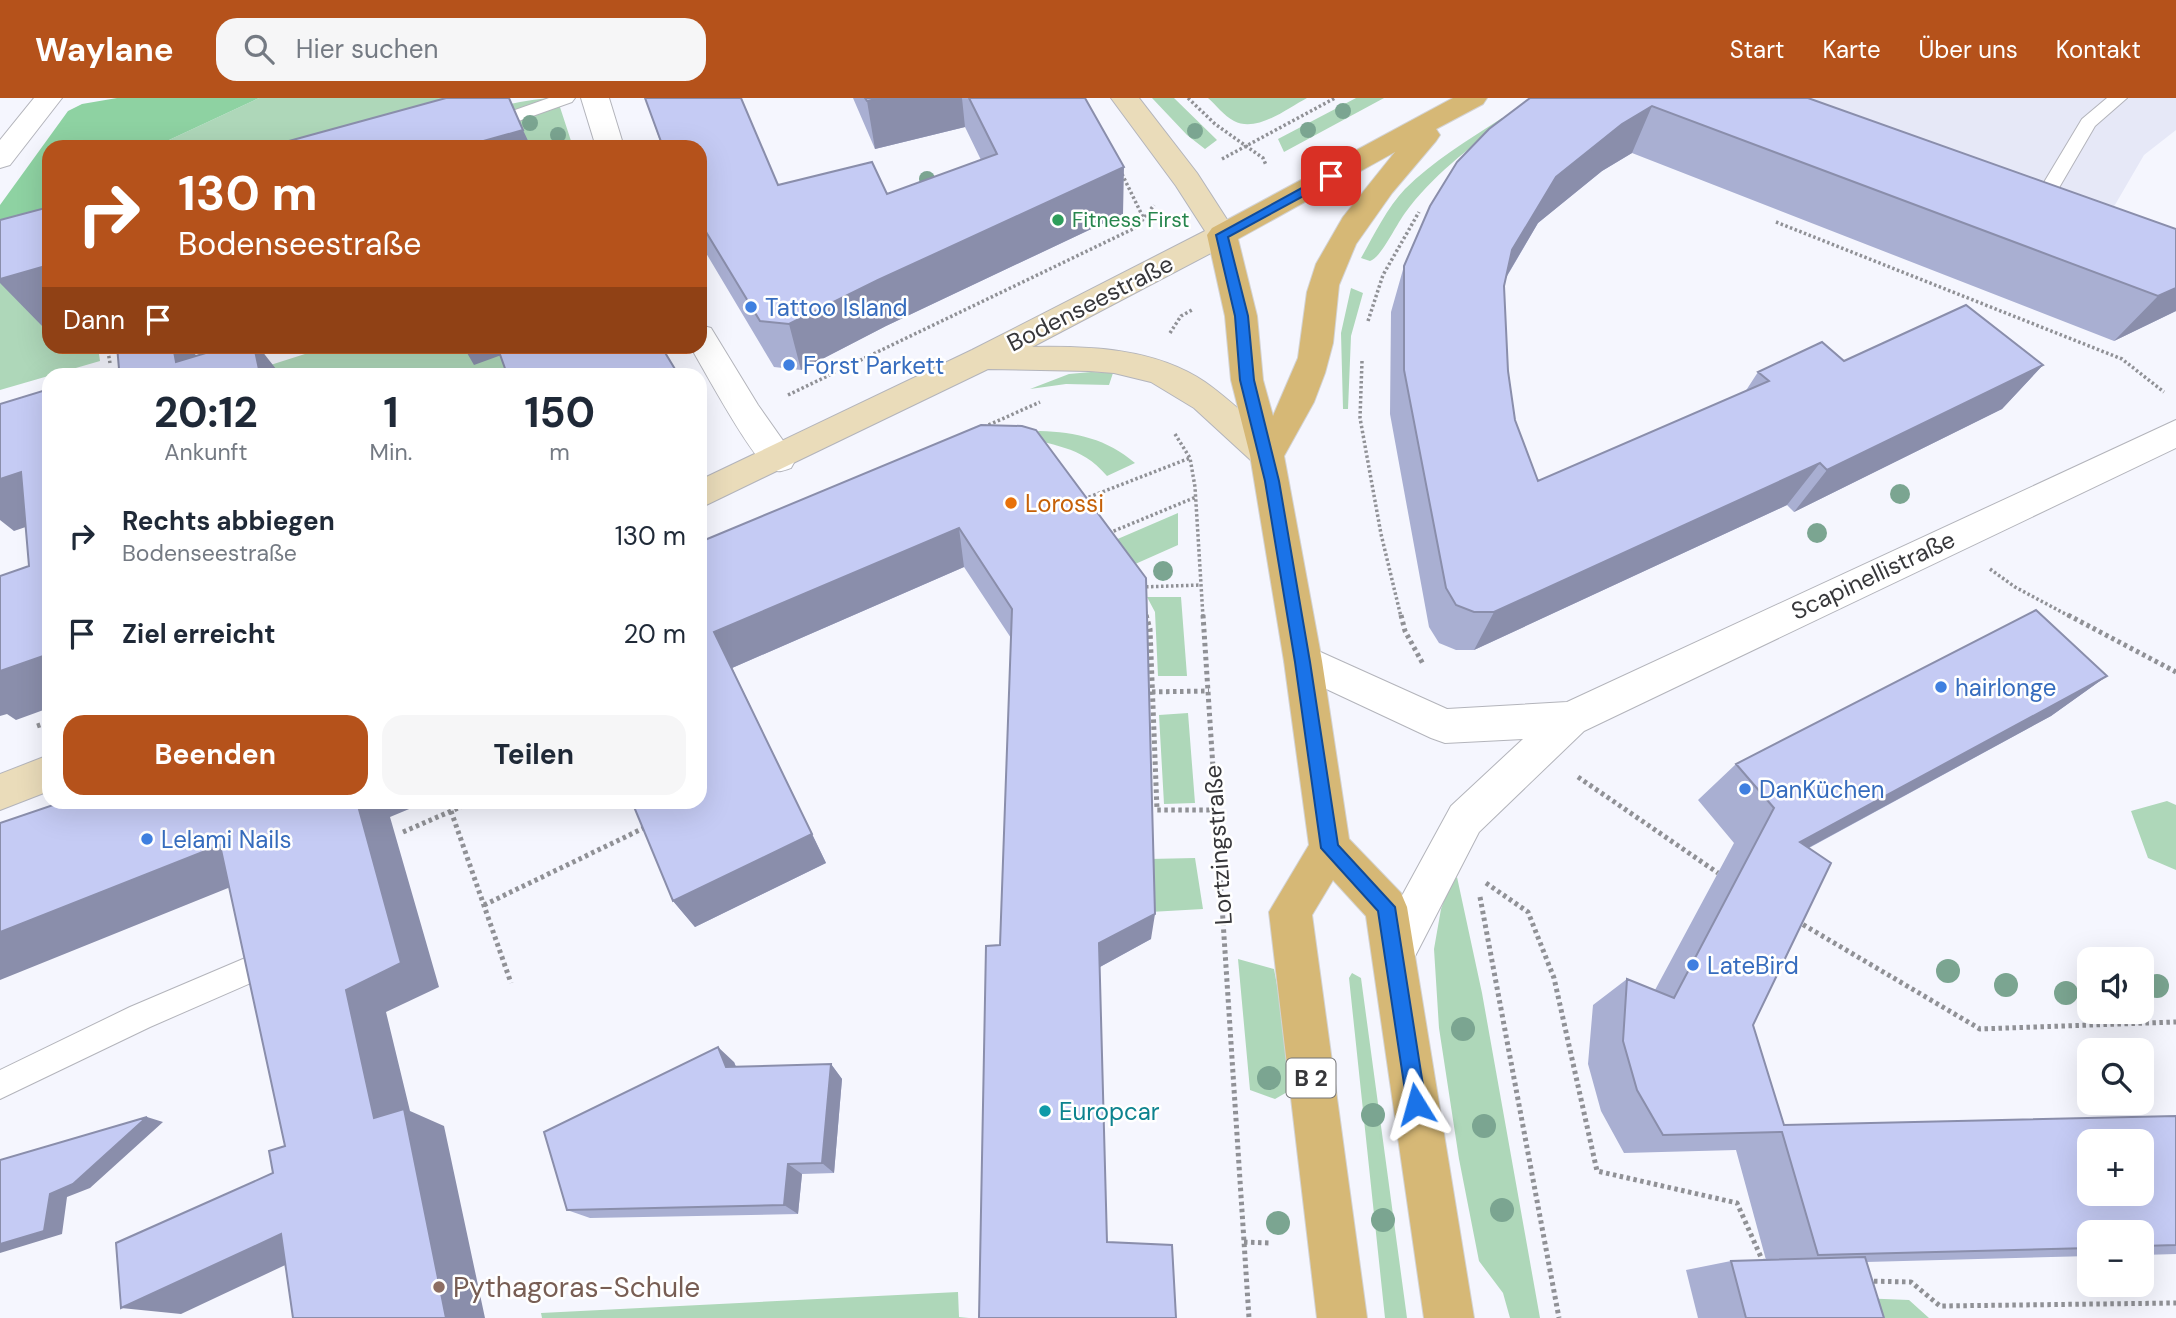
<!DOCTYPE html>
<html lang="de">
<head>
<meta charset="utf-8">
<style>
	body { margin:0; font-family:"DM Sans",sans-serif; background:#f6f6f7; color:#1f2937; height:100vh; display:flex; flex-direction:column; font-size:26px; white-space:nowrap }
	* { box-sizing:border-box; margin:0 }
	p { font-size:23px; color:#747a83 }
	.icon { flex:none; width:38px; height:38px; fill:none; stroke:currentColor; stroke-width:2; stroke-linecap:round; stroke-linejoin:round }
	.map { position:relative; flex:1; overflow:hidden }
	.side { position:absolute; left:42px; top:270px; width:665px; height:441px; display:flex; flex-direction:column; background:#fff; border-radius:21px; box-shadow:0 7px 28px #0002 }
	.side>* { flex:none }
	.banner { position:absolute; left:42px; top:42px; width:665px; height:214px; border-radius:21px; box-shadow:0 7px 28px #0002; background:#b5521b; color:#fff; overflow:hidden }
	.tools { position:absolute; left:2077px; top:849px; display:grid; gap:14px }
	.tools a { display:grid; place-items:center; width:77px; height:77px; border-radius:14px; background:#fff; box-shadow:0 7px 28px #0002; font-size:35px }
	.pin { position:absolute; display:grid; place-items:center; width:60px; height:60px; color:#fff; margin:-30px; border-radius:14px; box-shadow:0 4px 10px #0006 }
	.me { position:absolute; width:77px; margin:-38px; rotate:352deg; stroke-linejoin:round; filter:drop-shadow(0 0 5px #0008) }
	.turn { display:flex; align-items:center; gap:24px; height:147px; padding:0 21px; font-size:32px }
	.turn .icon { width:91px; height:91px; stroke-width:2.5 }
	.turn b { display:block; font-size:49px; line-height:60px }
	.then { display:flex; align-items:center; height:66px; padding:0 21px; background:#0003; gap:14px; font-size:26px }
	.eta { display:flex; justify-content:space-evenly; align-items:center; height:119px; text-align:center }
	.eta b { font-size:42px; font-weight:700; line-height:49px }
	.button { display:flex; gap:14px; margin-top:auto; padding:14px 21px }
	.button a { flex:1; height:80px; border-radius:21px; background:#b5521b; color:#fff; font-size:28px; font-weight:700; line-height:80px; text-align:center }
	.button a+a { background:#f6f6f7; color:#1f2937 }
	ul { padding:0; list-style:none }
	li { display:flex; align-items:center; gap:21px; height:98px; padding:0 21px }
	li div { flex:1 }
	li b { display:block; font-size:26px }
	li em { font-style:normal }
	header { display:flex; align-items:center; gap:42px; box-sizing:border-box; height:98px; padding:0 35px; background:#b5521b; color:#fff }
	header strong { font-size:33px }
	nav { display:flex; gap:38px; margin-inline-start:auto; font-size:24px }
	.search { width:490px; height:63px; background:#f6f6f7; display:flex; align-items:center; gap:18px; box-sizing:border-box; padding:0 24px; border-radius:21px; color:#747a83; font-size:26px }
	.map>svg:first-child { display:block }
	.built { fill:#e6e8f7 }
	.green { fill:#aed7b9 }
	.forest { fill:#8ed2a2 }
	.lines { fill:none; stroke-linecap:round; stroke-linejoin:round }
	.lane-casing { stroke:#b3b4bb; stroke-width:2 }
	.street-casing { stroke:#b3b4bb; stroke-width:2 }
	.secondary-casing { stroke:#b3b4bb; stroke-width:2 }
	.primary-casing { stroke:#d3d3d4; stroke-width:2 }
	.path-far1 { stroke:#909196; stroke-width:3.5; stroke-dasharray:2.5 2.5; stroke-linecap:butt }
	.path { stroke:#909196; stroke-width:5; stroke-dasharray:3.5 3.5; stroke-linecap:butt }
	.lane { fill:#fff; fill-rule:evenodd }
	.street { fill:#fff; fill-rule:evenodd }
	.secondary { fill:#eadcba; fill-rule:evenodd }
	.primary { fill:#d6b876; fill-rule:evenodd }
	.tree { fill:#7ba591 }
	.wall { fill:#a9afd2 }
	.shaded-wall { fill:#8a8eab }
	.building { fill:#c5cbf4; stroke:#8a8eab; stroke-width:2; fill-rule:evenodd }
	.route { fill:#1a73e8; stroke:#114b97; stroke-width:2 }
	.leisure-dot { fill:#2e9e5b; stroke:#fff; stroke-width:2.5 }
	.shop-dot { fill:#3f7fe0; stroke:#fff; stroke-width:2.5 }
	.food-dot { fill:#e8710a; stroke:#fff; stroke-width:2.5 }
	.culture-dot { fill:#0f9aa8; stroke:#fff; stroke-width:2.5 }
	.education-dot { fill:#8d6e63; stroke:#fff; stroke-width:2.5 }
	.labels { text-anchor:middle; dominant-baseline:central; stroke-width:5; stroke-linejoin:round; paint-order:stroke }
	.far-leisure-label { font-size:21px; fill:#27864d; stroke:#fff; text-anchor:start }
	.shield { fill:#fff; stroke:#737375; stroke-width:2 }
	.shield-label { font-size:23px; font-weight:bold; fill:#37373a }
	.street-label { font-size:24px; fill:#37373a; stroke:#fff }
	.shop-label { font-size:24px; fill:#366cbe; stroke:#fff; text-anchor:start }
	.food-label { font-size:24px; fill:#c56008; stroke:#fff; text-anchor:start }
	.culture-label { font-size:24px; fill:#0d838f; stroke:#fff; text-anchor:start }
	.near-education-label { font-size:28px; fill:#785e54; stroke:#fff; text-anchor:start }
</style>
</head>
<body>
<header>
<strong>Waylane</strong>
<div class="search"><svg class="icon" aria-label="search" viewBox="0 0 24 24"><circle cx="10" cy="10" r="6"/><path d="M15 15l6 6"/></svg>Hier suchen</div>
<nav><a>Start</a><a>Karte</a><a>Über uns</a><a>Kontakt</a></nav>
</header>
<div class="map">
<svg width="2176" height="1220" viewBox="0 0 2176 1220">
	<rect width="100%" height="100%" fill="#f5f6fe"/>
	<path class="built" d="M 1728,0 L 2176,0 L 2176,32 L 2144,57 L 2112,112 Z"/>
	<path class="green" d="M 259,0 L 444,0 L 455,16 C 490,13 522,0 557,0 L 573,49 L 154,49 Z
		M 1152,0 L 1174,0 L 1217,42 L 1205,51 L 1187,37 Z
		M 1208,0 L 1307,0 C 1288,10 1257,35 1234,23 C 1224,18 1216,7 1208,0 Z
		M 1356,0 L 1384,0 L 1284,54 L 1278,41 Z
		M 1502,20 L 1505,23 C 1468,51 1432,78 1405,115 C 1396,127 1381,160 1370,163 L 1361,160 C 1374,137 1387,110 1405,91 C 1433,63 1468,42 1502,20 Z
		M 0,138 L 44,229 L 49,228 L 49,248 L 98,249 L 100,263 L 0,292 Z
		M 1351,190 L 1363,195 L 1351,238 L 1348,311 L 1343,311 L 1341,235 Z
		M 330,248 L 527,249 L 580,276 L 242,276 Z
		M 1091,274 L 1113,275 L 1109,287 L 1066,286 L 1030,291 L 1069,276 Z
		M 1040,333 C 1076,334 1107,341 1135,365 L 1107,378 C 1080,346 1052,349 1016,336 Z
		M 1178,415 L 1178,447 L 1124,471 L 1106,446 Z
		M 1147,499 L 1181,499 L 1187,578 L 1158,578 L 1155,514 Z
		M 1188,615 L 1195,705 L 1164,706 L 1159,617 Z
		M 2167,703 L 2176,707 L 2176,772 L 2148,760 L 2131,713 Z
		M 1195,760 L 1203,811 L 1150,814 L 1149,761 Z
		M 1457,779 L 1482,895 L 1540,1220 L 1510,1220 L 1503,1195 L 1479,1163 L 1459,1061 L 1439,930 L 1434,851 L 1441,811 L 1450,787 Z
		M 1238,861 L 1274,871 L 1296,989 L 1275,1001 L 1250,992 Z
		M 1352,875 L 1361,880 L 1407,1220 L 1385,1220 L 1351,899 L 1349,880 Z
		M 958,1194 L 959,1219 L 969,1220 L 542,1220 L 541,1215 Z
		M 1834,1199 L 1909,1202 L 1929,1220 L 1840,1220 Z"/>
	<path class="forest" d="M 117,0 L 259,0 L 154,49 L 49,49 L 49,130 L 0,138 L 0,107 L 68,13 L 82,6 Z"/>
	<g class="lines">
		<g class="lane-casing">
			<path id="lane" d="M 549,0 L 575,0 L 572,4 L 493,32 L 481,32 L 478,28 L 481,24 Z
				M 2107,0 L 2127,0 L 2095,28 L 2053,100 L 2039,100 L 2037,96 L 2082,21 Z
				M 250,858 L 260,861 L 264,871 L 260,881 L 150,929 L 0,1001 L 0,972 L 130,909 Z"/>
		</g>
		<g class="street-casing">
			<path id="street" d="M 34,0 L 62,0 L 10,67 L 0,70 L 0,42 Z
				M 581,0 L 609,0 L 624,49 L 596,49 Z
				M 700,227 L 711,230 L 758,307 L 796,361 L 791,370 C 783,373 778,375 770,371 C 753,363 703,270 690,248 L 700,248 Z
				M 2176,322 L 2176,350 L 1584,633 L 1479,734 L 1410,868 L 1395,874 L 1380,868 L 1373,853 L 1380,838 L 1451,708 L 1523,641 L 1445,645 L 1431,640 L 1290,574 L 1284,563 L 1290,552 L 1303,547 L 1316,552 L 1447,611 L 1567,604 Z"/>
		</g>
		<g class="secondary-casing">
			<path id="secondary" d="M 1111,0 L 1139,0 L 1197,75 L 1237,137 L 1232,144 L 1032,249 C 1090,248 1155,250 1205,284 C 1232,303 1255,326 1279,348 L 1284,357 L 1279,366 L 1267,370 L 1255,366 L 1194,310 L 1151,284 L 1114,275 L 1089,273 L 988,271 L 700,410 L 700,382 L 972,252 L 1205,133 L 1176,88 Z
				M 49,657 L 49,693 L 0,712 L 0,676 Z"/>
		</g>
		<g class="primary-casing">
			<path id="primary" d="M 1453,0 L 1487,0 L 1483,6 L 1436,31 L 1440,37 L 1436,43 L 1392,95 L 1356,146 L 1339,187 L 1333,245 L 1325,275 L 1314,304 L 1284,358 L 1322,563 L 1349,741 L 1401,795 L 1407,809 L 1474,1220 L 1424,1220 L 1366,818 L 1333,782 L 1312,817 L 1367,1220 L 1317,1220 L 1269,814 L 1309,747 L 1284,563 L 1250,357 L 1231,282 L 1225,218 L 1207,137 L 1212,130 ZM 1395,54 L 1343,119 L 1316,166 L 1307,194 L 1298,260 L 1273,318 L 1263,282 L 1257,218 L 1238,141 Z"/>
		</g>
		<path class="path-far1" d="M 1188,0 L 1215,26 L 1263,60 L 1266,67
			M 1222,61 L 1335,0
			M 1122,76 L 1143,119
			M 1776,124 L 2122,261 L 2164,294
			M 1368,223 L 1383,177 L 1419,114
			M 1170,235 L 1181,218 L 1192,212
			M 107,248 L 110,265
			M 1362,263 L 1360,320 L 1381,436 L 1401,519
			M 788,297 L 1137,129 L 1154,107
			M 984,329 L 1040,304
			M 1175,336 L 1190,360 L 1195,389 L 1203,519
			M 1084,401 L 1190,360
			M 1109,435 L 1196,399
			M 1990,471 L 2015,489 L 2071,519
			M 1141,489 L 1201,487
			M 1144,508 L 1147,519"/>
		<path class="path" d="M 1146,517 L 1150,531 L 1157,712 L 1216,712
			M 1203,517 L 1249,1220
			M 1401,517 L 1405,533 L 1423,566
			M 2068,517 L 2176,574
			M 1145,594 L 1209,593
			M 37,628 L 49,624
			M 1578,679 L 1718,775
			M 451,713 L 511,885
			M 403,734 L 472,704
			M 1486,785 L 1528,814 L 1554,880 L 1597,1073 L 1737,1105 L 1764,1166
			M 1480,799 L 1559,1220
			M 484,807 L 648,728
			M 1797,823 L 1980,931 L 2176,924
			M 1244,1144 L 1269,1145
			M 1867,1183 L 1911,1184 L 1940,1208 L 2176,1205"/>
		<use href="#lane" class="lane"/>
		<use href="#street" class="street"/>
		<use href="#secondary" class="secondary"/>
		<use href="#primary" class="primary"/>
	</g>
	<g class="tree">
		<circle cx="1343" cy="13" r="8"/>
		<circle cx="530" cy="25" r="8"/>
		<circle cx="1308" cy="32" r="8"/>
		<circle cx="1195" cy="33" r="8"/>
		<circle cx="558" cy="37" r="8"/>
		<circle cx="927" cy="81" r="8"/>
		<circle cx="1900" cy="396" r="10"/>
		<circle cx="1817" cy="435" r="10"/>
		<circle cx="1163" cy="473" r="10"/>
		<circle cx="1948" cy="873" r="12"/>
		<circle cx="2006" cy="887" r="12"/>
		<circle cx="2157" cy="888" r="12"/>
		<circle cx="2066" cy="895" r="12"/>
		<circle cx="1463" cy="931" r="12"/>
		<circle cx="1269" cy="980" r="12"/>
		<circle cx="1373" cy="1017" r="12"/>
		<circle cx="1484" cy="1028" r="12"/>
		<circle cx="1502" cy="1112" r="12"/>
		<circle cx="1383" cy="1122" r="12"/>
		<circle cx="1278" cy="1125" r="12"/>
	</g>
	<path class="wall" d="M 645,0 L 778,87 L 887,96 L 981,62 L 965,29 L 875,51 L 853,0 L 1085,0 L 1123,116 L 886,228 L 801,272 L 774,269 L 700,145 L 700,49 L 662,49 Z
		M 1530,0 L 1808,0 L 2176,131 L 2176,213 L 2114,243 L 1632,55 L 1602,73 L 1538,125 L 1506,180 L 1504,188 L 1508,273 L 1515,322 L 1538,383 L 1745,294 L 1758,274 L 1844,263 L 2043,267 L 2002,311 L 1794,414 L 1787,407 L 1474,552 L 1456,552 L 1439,545 L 1429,529 L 1390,316 L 1391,214 L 1404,168 Z
		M 981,327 L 1151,841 L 1100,869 L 979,1220 L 1000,847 L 1011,540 L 964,469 L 732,570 L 826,765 L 695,829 L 673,803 L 700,444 Z
		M 2107,578 L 2051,618 L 1809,750 L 1753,927 L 1784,1027 L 2176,1018 L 2176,1156 L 2142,1157 L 2142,1134 L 2090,1134 L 2090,1158 L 1866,1164 L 1884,1220 L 1698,1220 L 1686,1172 L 1731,1163 L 1766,1162 L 1736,1052 L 1624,1055 L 1601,1013 L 1588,966 L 1593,907 L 1627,881 L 1655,892 L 1734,745 L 1698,702 L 1736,666 Z
		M 734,964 L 736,969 L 831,966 L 842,981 L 834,1075 L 802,1076 L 798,1116 L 590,1120 L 567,1112 Z"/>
	<path class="shaded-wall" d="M 881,0 L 962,0 L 965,29 L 875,51 L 867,3 Z
		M 1652,8 L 1632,55 L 1602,73 L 1538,125 L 1495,198 L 1512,152 L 1556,79 L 1622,26 Z
		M 523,32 L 531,49 L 462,49 Z
		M 1124,69 L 1123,116 L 886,228 L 801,272 L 789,226 L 878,182 Z
		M 49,167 L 49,228 L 44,230 L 0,185 L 0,181 Z
		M 2176,190 L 2176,213 L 2114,243 L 2158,198 Z
		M 144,248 L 190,248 L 189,249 L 207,270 L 176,264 Z
		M 254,248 L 258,248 L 280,276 L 260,276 Z
		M 463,248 L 504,248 L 507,255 L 474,267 Z
		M 2043,267 L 2002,311 L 1794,414 L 1827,372 Z
		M 1820,365 L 1787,407 L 1474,552 L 1494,514 Z
		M 21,374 L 49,421 L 14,433 L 0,422 L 0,381 Z
		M 959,430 L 964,469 L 732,570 L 826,765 L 695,829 L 673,803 L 714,534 Z
		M 49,556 L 49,610 L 16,622 L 7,616 L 0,618 L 0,573 Z
		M 2107,578 L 2051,618 L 1758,777 L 1800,744 Z
		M 357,704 L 426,704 L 390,719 L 439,889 L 386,914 L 410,1013 L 444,1028 L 485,1220 L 446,1220 L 374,1020 L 346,892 Z
		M 220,747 L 265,775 L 0,882 L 0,834 Z
		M 1155,816 L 1151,841 L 1098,870 L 1099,845 Z
		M 718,949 L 734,964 L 742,983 L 726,969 Z
		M 831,966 L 842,981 L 834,1075 L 822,1065 Z
		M 147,1019 L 163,1024 L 90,1090 L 67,1099 L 62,1136 L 0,1155 L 0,1146 L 50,1096 Z
		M 788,1066 L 802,1076 L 798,1116 L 784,1107 Z
		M 281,1136 L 330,1146 L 181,1216 L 121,1210 Z"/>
	<path class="building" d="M 446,0 L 509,0 L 523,32 L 462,49 L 267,49 Z
		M 645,0 L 741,0 L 778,87 L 872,64 L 887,96 L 997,56 L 969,0 L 1085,0 L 1124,69 L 878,182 L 789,226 L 760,223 L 700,124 L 700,49 L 663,49 Z
		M 865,0 L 881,0 L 867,3 Z
		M 1530,0 L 1808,0 L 2176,131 L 2176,190 L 2158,198 L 1652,8 L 1622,26 L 1556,79 L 1512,152 L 1504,188 L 1508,273 L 1515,322 L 1538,383 L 1769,283 L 1758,274 L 1822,244 L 1844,263 L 1966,207 L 2043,267 L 1827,372 L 1820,365 L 1494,514 L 1474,514 L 1456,507 L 1446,490 L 1404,272 L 1404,168 L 1430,108 L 1457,64 L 1489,31 Z
		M 49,109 L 49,167 L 0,181 L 0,122 Z
		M 117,248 L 173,248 L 176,264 L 229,248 L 254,248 L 260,276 L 99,276 L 119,271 Z
		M 497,248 L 661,248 L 678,276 L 507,276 Z
		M 49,291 L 49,556 L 0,573 L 0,478 L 29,468 L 21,374 L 0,381 L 0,306 Z
		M 981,327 L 1022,328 L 1036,332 L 1146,480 L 1155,816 L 1099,845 L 1107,1144 L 1172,1147 L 1176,1220 L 979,1220 L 986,848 L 1000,847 L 1012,511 L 959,430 L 714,534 L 812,736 L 673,803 L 632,704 L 700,704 L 700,444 Z
		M 2036,512 L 2107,578 L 1800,744 L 1831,765 L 1753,927 L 1784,1027 L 2176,1018 L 2176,1147 L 2142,1148 L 2142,1134 L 2090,1134 L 2090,1150 L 1818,1157 L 1782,1034 L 1663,1037 L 1637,992 L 1623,943 L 1627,881 L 1674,900 L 1774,710 L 1736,666 ZM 2090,1043 L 2142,1043 L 2142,1096 L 2090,1096 Z
		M 62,704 L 357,704 L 401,865 L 346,892 L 374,1020 L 404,1011 L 446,1220 L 293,1220 L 281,1136 L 121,1210 L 116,1145 L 273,1075 L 269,1053 L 285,1048 L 220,747 L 0,834 L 0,725 Z
		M 718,949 L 726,969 L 831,966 L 822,1065 L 788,1066 L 784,1107 L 567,1112 L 544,1034 Z
		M 147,1019 L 73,1086 L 50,1096 L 44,1133 L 0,1146 L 0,1062 Z
		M 1865,1159 L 1884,1220 L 1746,1220 L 1731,1163 Z"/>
	<path class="route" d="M 1331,74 L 1337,78 L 1335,81 L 1228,139 L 1248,218 L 1254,282 L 1279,383 L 1310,564 L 1338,747 L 1395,809 L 1426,1006 L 1423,1013 L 1416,1016 L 1410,1013 L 1407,1006 L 1378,813 L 1321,750 L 1295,564 L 1265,383 L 1240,282 L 1235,218 L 1216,137 Z"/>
	<circle class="leisure-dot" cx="1058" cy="122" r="7"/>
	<g class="shop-dot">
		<circle cx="751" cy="209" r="7"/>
		<circle cx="789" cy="267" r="7"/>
		<circle cx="1941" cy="589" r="7"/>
		<circle cx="1745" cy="691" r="7"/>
		<circle cx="147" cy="741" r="7"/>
		<circle cx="1693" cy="867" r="7"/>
	</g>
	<circle class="food-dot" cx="1011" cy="405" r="7"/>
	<circle class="culture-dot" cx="1045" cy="1013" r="7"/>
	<circle class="education-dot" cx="439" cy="1189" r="7"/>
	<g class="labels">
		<g class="far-leisure-label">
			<text x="1072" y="122">Fitness First</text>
		</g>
		<rect class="shield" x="1286.5" y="960.5" width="49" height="39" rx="5"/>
		<g class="shield-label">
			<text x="1311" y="980">B 2</text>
		</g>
		<g class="street-label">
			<text transform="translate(1090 205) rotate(-27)">Bodenseestraße</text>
			<text transform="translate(1873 477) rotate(-25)">Scapinellistraße</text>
			<text transform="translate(1218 747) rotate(-94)">Lortzingstraße</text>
		</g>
		<g class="shop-label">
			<text x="765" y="209">Tattoo Island</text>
			<text x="803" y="267">Forst Parkett</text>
			<text x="1955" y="589">hairlonge</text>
			<text x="1759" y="691">DanKüchen</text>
			<text x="161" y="741">Lelami Nails</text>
			<text x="1707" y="867">LateBird</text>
		</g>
		<g class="food-label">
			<text x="1025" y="405">Lorossi</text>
		</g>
		<g class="culture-label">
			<text x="1059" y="1013">Europcar</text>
		</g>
		<g class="near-education-label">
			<text x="453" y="1189">Pythagoras-Schule</text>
		</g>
	</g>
</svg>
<div class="tools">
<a><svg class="icon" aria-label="sound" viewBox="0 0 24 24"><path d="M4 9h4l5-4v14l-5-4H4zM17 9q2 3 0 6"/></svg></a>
<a><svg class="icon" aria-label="search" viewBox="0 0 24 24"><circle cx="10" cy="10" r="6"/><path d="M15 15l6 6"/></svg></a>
<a>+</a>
<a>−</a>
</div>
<div class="pin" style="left:1331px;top:78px;background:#d93025"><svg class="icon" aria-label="arrive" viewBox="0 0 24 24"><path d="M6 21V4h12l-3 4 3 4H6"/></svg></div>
<svg class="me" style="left:1416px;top:1006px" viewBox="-20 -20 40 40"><path d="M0-17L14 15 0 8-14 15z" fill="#1a73e8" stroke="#fff" stroke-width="4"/></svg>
<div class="banner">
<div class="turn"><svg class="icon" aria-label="right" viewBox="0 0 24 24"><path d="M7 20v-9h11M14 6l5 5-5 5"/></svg><div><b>130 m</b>Bodenseestraße</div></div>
<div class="then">Dann<svg class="icon" aria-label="arrive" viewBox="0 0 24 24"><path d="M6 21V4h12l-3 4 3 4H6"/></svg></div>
</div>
<section class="side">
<div class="eta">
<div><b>20:12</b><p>Ankunft</p></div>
<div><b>1</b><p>Min.</p></div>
<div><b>150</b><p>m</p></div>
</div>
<ul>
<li><svg class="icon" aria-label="right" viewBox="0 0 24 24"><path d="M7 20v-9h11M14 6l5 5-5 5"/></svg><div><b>Rechts abbiegen</b><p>Bodenseestraße</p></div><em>130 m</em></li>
<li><svg class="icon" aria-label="arrive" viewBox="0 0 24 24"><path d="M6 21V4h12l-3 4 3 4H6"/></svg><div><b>Ziel erreicht</b></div><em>20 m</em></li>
</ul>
<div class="button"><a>Beenden</a><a>Teilen</a></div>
</section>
</div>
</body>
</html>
